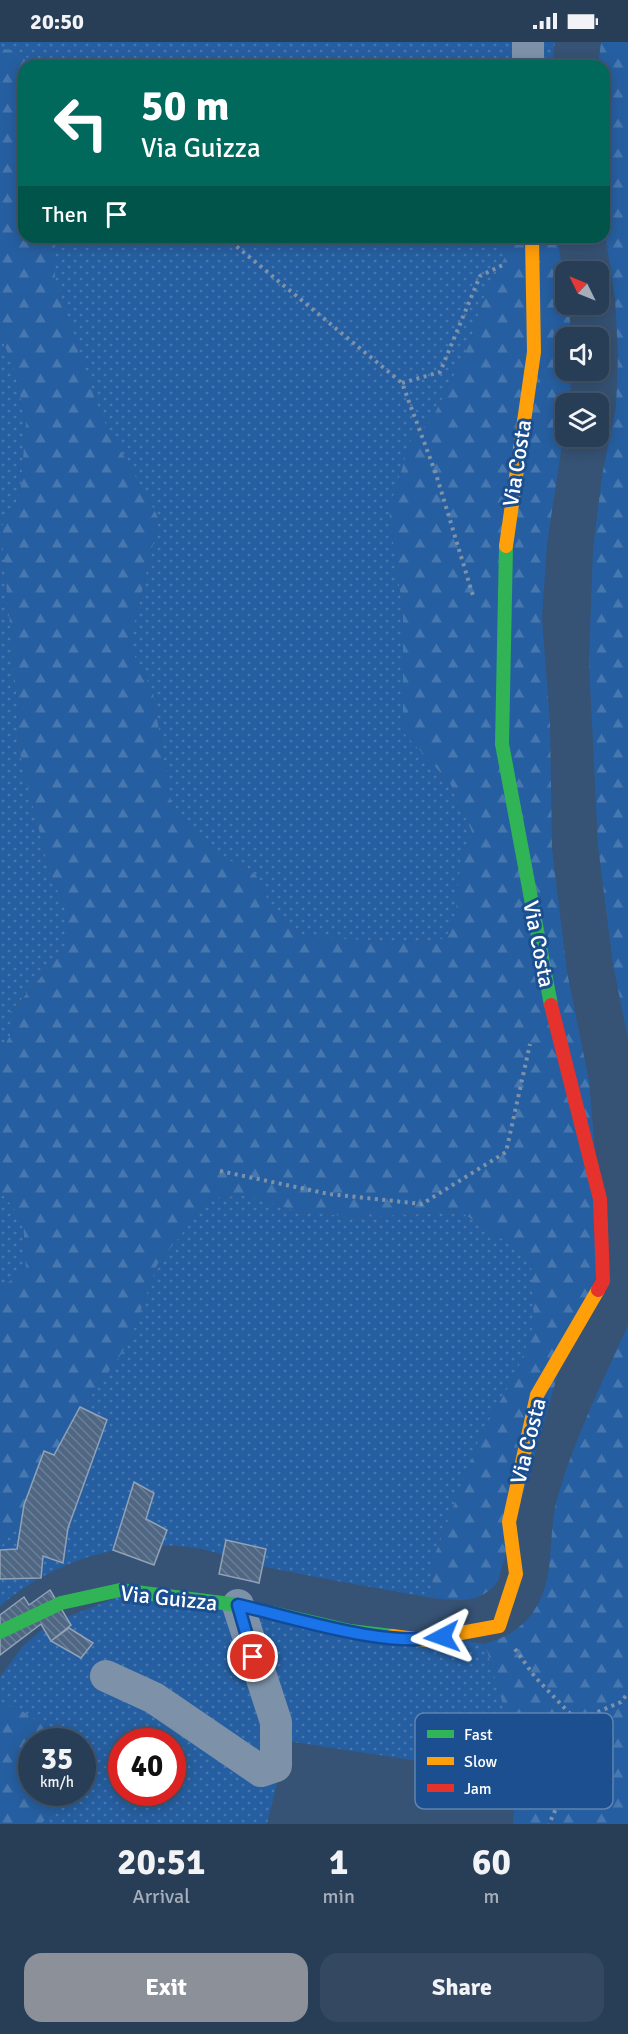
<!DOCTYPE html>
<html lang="en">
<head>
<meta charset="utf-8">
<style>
	body { margin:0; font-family:Signika,sans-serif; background:#344961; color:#f1f3f6; height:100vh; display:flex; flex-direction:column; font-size:22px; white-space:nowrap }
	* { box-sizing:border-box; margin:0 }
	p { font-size:20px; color:#a5aeba }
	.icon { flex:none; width:33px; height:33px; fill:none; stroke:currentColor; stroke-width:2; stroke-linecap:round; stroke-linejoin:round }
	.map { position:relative; height:1782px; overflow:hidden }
	.details { display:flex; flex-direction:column; background:#283e57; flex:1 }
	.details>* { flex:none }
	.guide { position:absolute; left:18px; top:18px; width:592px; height:183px; border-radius:18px; box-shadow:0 3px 15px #0003,0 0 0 2px #44576d; background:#00695c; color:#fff; overflow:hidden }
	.needle { width:39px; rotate:313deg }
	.fabs { position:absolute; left:555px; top:219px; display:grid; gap:12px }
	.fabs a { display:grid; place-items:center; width:54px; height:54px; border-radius:12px; background:#283e57; box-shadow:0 3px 15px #0003,0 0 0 2px #44576d; font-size:30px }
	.speed { position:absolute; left:18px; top:1686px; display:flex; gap:12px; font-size:30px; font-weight:700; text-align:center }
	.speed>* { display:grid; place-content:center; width:78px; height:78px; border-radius:50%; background:#283e57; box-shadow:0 3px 15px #0003,0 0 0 2px #44576d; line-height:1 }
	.speed small { font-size:15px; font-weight:400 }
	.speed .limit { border:9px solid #d22; background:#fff; color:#111 }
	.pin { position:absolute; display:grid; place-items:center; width:51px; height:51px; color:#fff; margin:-26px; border:3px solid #fff; border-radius:50%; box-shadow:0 2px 6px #0007 }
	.me { position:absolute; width:66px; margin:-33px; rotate:266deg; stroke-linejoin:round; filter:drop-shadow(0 0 4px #0008) }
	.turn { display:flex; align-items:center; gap:21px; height:126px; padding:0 24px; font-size:27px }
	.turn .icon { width:78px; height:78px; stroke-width:2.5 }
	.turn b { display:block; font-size:42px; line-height:51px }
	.then { display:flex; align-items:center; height:57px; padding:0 24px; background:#0003; gap:12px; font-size:22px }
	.eta { display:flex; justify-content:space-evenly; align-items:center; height:102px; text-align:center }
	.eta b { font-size:36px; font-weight:700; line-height:42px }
	.action { display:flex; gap:12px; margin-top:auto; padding:12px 24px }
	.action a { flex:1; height:69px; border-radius:18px; background:#8c9099; color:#fff; font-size:24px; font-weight:700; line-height:69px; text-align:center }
	.action a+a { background:#344961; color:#f1f3f6 }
	.status { display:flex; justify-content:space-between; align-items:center; height:42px; padding:0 30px; background:#283e57; direction:ltr }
	.status svg { height:16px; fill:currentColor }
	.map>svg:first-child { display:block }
	.grass { fill:url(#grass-dots); fill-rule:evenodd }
	.forest { fill:url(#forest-firs) }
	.building { fill:url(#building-back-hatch); stroke:#92a2b6; stroke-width:1.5 }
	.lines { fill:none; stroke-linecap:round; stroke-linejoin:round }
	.path { stroke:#7d92a8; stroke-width:4; stroke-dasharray:3 4.5; stroke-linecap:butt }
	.street { stroke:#7d92a8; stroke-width:32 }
	.fast { stroke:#30b455; stroke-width:14 }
	.slow { stroke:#ff9f0a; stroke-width:14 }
	.jam { stroke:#e5322d; stroke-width:14 }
	.route-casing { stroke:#114b97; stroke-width:15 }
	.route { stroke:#1a73e8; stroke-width:10 }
	.labels { text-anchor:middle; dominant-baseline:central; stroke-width:6; stroke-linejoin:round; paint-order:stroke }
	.street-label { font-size:22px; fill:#fff; stroke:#1b4f8f }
	.key { fill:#1b4f8f; stroke:#5f84b1; stroke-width:1.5 }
	.key-label { font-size:16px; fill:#fff }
</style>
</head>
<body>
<div class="status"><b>20:50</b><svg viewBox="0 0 49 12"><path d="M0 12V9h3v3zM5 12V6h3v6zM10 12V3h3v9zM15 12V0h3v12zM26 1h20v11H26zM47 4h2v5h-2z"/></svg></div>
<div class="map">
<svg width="628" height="1782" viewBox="0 0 628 1782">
	<defs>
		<pattern id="grass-dots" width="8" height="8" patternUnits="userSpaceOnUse" patternTransform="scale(1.5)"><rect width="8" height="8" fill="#265fa1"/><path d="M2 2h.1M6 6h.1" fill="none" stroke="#4777af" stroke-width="1.8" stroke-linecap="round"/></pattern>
		<pattern id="forest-firs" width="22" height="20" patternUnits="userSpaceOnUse" patternTransform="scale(1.5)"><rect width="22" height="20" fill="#265fa1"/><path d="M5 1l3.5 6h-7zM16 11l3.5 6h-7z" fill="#4777af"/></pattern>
		<pattern id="building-back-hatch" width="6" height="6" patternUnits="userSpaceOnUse" patternTransform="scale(1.5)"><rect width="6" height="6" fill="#506783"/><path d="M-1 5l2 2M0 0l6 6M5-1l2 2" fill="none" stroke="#6a7e96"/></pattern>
	</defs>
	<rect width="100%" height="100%" fill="#365274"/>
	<path class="grass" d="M 0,0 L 555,0 L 552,24 L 37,24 L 17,8 L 0,7 Z
		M 55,195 L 507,195 L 505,215 L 483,257 L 470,301 L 432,377 L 411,398 L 389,468 L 403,571 L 403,690 L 450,741 L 472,790 L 461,818 L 455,878 L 445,897 L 400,900 L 305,895 L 273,869 L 256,833 L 207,806 L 171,760 L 153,651 L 129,603 L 159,477 L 100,372 L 55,240 Z
		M 0,292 L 14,326 L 26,380 L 20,453 L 1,486 L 17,658 L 19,707 L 49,828 L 65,867 L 65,907 L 10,970 L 10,994 L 0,1011 Z
		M 0,1149 L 23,1178 L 26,1228 L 0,1246 Z
		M 247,1153 L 299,1170 L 357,1175 L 461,1170 L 531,1216 L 535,1282 L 516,1332 L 481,1392 L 433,1518 L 432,1556 C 378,1546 324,1537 271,1526 C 244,1521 218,1509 191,1505 C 122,1497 53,1519 0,1564 L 0,1506 L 53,1426 L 87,1360 L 129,1301 L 157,1223 L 210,1156 Z
		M 121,1554 L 485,1602 L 510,1686 L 516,1734 L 287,1699 L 267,1782 L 41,1782 L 72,1751 L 82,1750 L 82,1700 L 64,1699 L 24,1670 L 0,1661 L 0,1635 L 23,1604 L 49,1582 ZM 122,1700 L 172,1700 L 172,1750 L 122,1750 Z"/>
	<path class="forest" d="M 601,0 L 628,0 L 628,997 L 613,922 L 598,804 L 589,620 L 593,507 L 602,434 L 616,365 L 618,312 L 615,257 L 605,191 L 604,24 L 598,24 Z
		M 0,7 L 17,8 L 37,24 L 24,24 L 24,195 L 55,195 L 55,240 L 100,372 L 159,477 L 129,603 L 153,651 L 171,760 L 207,806 L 256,833 L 273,869 L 305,895 L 400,900 L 445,897 L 455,878 L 461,818 L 472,790 L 450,741 L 403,690 L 403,571 L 389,468 L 411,398 L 432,377 L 470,301 L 483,257 L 505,215 L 507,195 L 557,195 L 565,244 L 566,262 L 569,263 L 571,295 L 566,296 L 566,328 L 571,329 L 570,359 L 566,362 L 565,382 L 547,502 L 542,576 L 550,681 L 552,807 L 567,930 L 589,1039 L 599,1157 L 600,1225 L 566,1304 L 498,1539 C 481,1562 459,1559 432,1556 L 433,1518 L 481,1392 L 516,1332 L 534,1282 L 531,1216 L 461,1170 L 357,1175 L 299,1170 L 247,1153 L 210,1156 L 157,1223 L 129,1301 L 87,1360 L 53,1426 L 0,1506 L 0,1246 L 26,1228 L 23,1178 L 0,1149 L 0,1011 L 10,994 L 10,971 L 65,907 L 65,867 L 49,828 L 19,707 L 17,658 L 1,486 L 20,453 L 26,380 L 14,326 L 0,292 Z
		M 628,1283 L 628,1782 L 513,1782 L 516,1734 L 510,1686 L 485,1602 C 508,1595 526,1584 538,1562 C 556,1530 547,1488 558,1454 C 575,1395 603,1339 628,1283 Z
		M 0,1661 L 24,1670 L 64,1699 L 32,1700 L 32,1750 L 72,1751 L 41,1782 L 0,1782 Z"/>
	<path class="building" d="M 80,1365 L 107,1378 L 68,1486 L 63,1521 L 43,1514 L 41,1536 L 0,1537 L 0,1508 L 17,1507 L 24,1463 L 44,1409 L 54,1413 Z
		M 134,1440 L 154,1451 L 146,1477 L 167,1488 L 154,1523 L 113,1508 Z
		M 226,1498 L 266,1507 L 259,1541 L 219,1532 Z
		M 50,1548 L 71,1583 L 51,1599 L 41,1582 L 0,1613 L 0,1573 L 24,1555 L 29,1563 Z
		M 69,1586 L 93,1601 L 81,1616 L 51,1599 Z"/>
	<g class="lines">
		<path class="path" d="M 225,195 L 402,341 L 436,432 L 474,557
			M 402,341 L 440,330 L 480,234 L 505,222
			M 220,1129 L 329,1152 L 422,1162 L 506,1110 L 530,1002
			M 515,1607 L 535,1635 L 577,1679 L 563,1751 L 549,1782
			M 577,1679 L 621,1660 L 628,1651"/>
		<path class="street" d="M 528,24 L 528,0
			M 106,1634 L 154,1656 L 261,1729 L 276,1724 L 276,1680 L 238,1563"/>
		<path class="fast" d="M 506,504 L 502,702 L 551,963
			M 0,1590 L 61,1561 L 120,1548 L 238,1563 L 350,1589 L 392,1594"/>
		<path class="slow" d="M 506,504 L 534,310 L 532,195
			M 392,1594 L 423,1598 L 499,1584 L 516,1532 L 509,1480 L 537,1353 L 598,1248"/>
		<path class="jam" d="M 551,963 L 600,1157 L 603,1239 L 598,1248"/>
	</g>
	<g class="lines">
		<g class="route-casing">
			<path id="route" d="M 253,1615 L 238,1563 C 296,1576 384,1606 442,1595"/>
		</g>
		<use href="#route" class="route"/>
	</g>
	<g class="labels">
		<g class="street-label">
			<text transform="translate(517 421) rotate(-81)">Via Costa</text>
			<text transform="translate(539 902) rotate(79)">Via Costa</text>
			<text transform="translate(528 1399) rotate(-76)">Via Costa</text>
			<text transform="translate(169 1556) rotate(6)">Via Guizza</text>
		</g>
	</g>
	<rect x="415" y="1671" width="198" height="96" rx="9" class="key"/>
	<rect x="427" y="1688" width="27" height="8" fill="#30b455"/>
	<rect x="427" y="1715" width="27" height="8" fill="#ff9f0a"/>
	<rect x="427" y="1742" width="27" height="8" fill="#e5322d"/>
	<g class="key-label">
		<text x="464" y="1698">Fast</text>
		<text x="464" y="1725">Slow</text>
		<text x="464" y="1752">Jam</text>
	</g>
</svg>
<div class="fabs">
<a><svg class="needle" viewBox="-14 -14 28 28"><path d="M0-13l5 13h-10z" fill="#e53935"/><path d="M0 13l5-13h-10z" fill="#a5aeba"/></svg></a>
<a><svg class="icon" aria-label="sound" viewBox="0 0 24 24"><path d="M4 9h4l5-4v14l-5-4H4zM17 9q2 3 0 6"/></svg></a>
<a><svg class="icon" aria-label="layers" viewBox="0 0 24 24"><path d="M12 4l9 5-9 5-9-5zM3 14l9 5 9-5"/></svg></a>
</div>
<div class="speed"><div>35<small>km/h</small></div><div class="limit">40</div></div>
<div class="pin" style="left:253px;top:1615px;background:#d93025"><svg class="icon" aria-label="arrive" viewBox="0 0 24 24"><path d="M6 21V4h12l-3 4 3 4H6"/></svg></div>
<svg class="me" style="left:442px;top:1595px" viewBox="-20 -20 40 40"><path d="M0-17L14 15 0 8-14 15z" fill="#1a73e8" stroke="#fff" stroke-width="4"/></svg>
<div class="guide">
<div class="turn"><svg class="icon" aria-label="left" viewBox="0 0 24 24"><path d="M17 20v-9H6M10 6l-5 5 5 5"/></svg><div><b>50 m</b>Via Guizza</div></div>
<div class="then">Then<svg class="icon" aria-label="arrive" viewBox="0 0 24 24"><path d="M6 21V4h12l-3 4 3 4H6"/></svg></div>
</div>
</div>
<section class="details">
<div class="eta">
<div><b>20:51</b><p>Arrival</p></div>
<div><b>1</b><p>min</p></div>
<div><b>60</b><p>m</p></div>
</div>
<div class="action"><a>Exit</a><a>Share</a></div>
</section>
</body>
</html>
